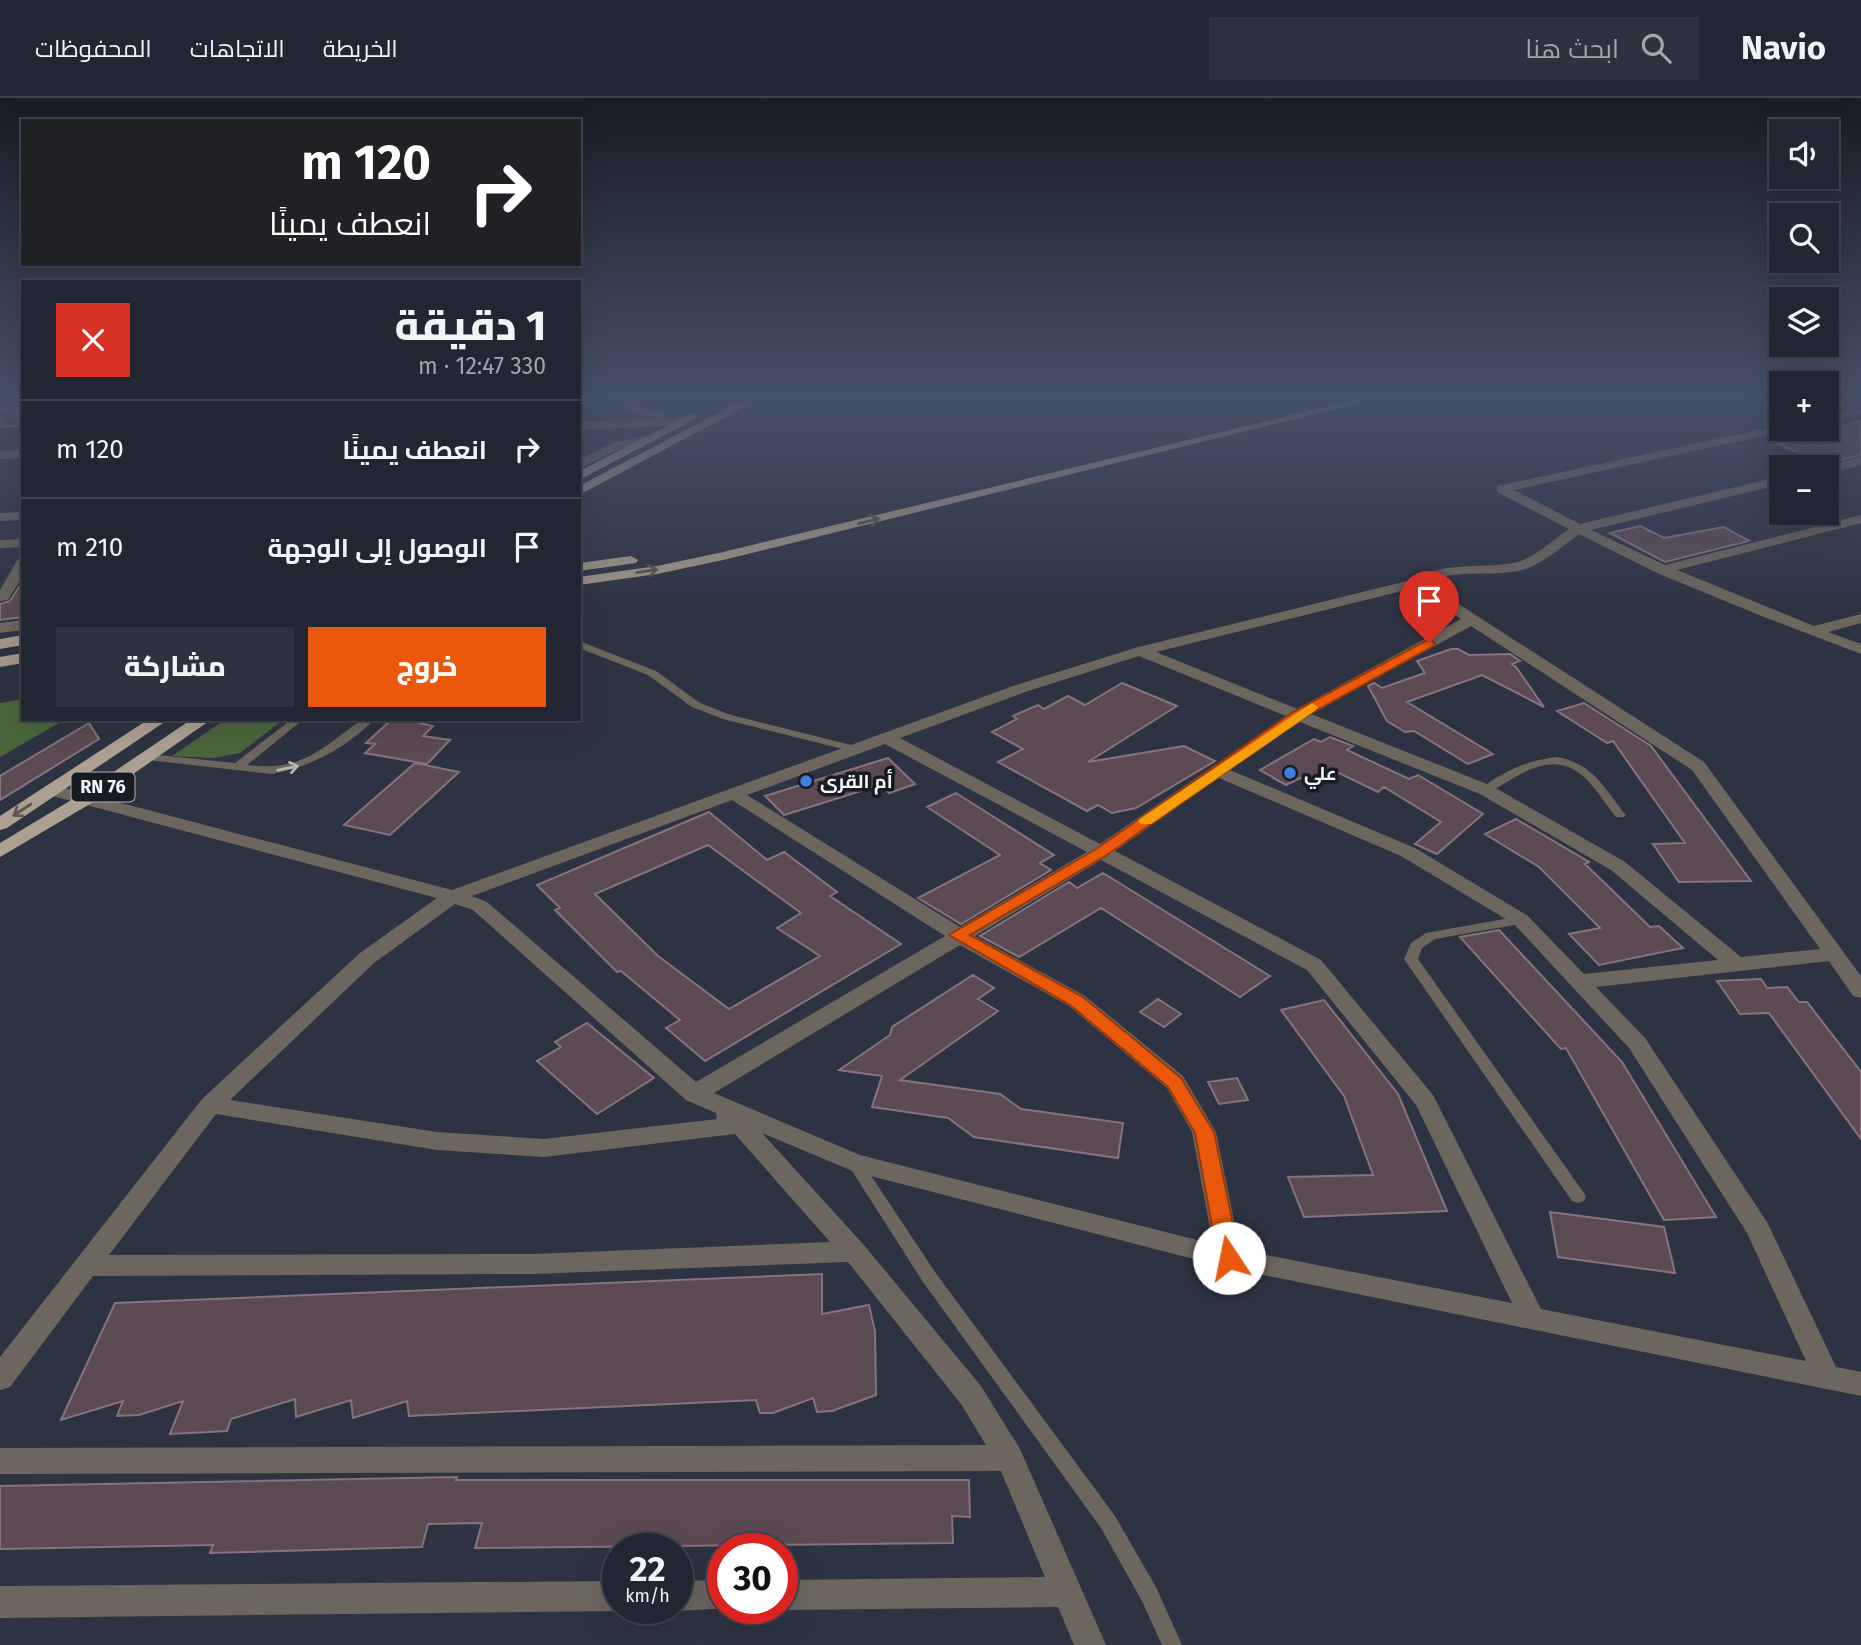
<!DOCTYPE html>
<html lang="ar">
<head>
<meta charset="utf-8">
<style>
	body { margin:0; font-family:"Fira Sans",Cairo,sans-serif; background:#2e323e; color:#f1f3f6; direction:rtl; height:100vh; display:flex; flex-direction:column; font-size:26px; white-space:nowrap }
	* { box-sizing:border-box; margin:0 }
	p { font-size:23px; color:#a2a5ac }
	.icon { flex:none; width:38px; height:38px; fill:none; stroke:currentColor; stroke-width:2; stroke-linecap:round; stroke-linejoin:round }
	.map { position:relative; flex:1; overflow:hidden; direction:ltr }
	.drawer { position:absolute; left:21px; top:182px; width:560px; height:441px; display:flex; flex-direction:column; background:#222632; border-radius:0px; box-shadow:0 7px 28px #0002,0 0 0 2px #3f434d; direction:rtl }
	.drawer>* { flex:none }
	.guide { position:absolute; left:21px; top:21px; width:560px; height:147px; border-radius:0px; box-shadow:0 7px 28px #0002,0 0 0 2px #3f434d; direction:rtl; background:#202124; color:#fff; overflow:hidden }
	.buttons { position:absolute; left:1769px; top:21px; display:grid; gap:14px }
	.buttons a { display:grid; place-items:center; width:70px; height:70px; border-radius:0px; background:#222632; box-shadow:0 7px 28px #0002,0 0 0 2px #3f434d; font-size:35px }
	.speed { position:absolute; left:602px; top:1435px; display:flex; gap:14px; font-size:35px; font-weight:700; text-align:center }
	.speed>* { display:grid; place-content:center; width:91px; height:91px; border-radius:50%; background:#222632; box-shadow:0 7px 28px #0002,0 0 0 2px #3f434d; line-height:1 }
	.speed small { font-size:18px; font-weight:400 }
	.speed .limit { border:10px solid #d22; background:#fff; color:#111 }
	.pin { position:absolute; display:grid; place-items:center; width:60px; height:60px; color:#fff; margin:-72px -30px; border-radius:50% 50% 50% 0; rotate:-45deg; box-shadow:0 0 7px #0007 }
	.pin .icon { rotate:45deg }
	.me { position:absolute; width:77px; margin:-38px; rotate:349deg; stroke-linejoin:round; filter:drop-shadow(0 0 5px #0008) }
	.turn { display:flex; align-items:center; gap:24px; height:147px; padding:0 35px; font-size:32px }
	.turn .icon { width:91px; height:91px; stroke-width:2.5 }
	.turn b { display:block; font-size:49px; line-height:60px }
	.round { display:grid; place-items:center; flex:none; width:74px; height:74px; border-radius:0px; background:#2e323e }
	.overview { display:flex; align-items:center; justify-content:space-between; height:119px; padding:0 35px }
	h1 { font-size:42px; font-weight:800; line-height:52px }
	.primary-button { display:flex; gap:14px; margin-top:auto; padding:14px 35px }
	.primary-button a { flex:1; height:80px; border-radius:0px; background:#ea580c; color:#fff; font-size:28px; font-weight:800; line-height:80px; text-align:center }
	.primary-button a+a { background:#2e323e; color:#f1f3f6 }
	ul { padding:0; list-style:none }
	li { display:flex; align-items:center; gap:21px; height:98px; padding:0 35px; border-top:2px solid #3f434d }
	li div { flex:1 }
	li b { display:block; font-size:26px }
	li em { font-style:normal }
	header { display:flex; align-items:center; gap:42px; box-sizing:border-box; height:98px; padding:0 35px; background:#222632; border-bottom:2px solid #3f434d }
	header strong { font-size:33px }
	nav { display:flex; gap:38px; margin-inline-start:auto; font-size:24px }
	.search { width:490px; height:63px; background:#2e323e; display:flex; align-items:center; gap:18px; box-sizing:border-box; padding:0 24px; border-radius:0px; color:#a2a5ac; font-size:26px }
	.map>svg:first-child { display:block }
	.green { fill:#4b653b }
	.building { fill:#5b4953; stroke:#87727d; stroke-width:2; fill-rule:evenodd }
	.lines { fill:none; stroke-linecap:round; stroke-linejoin:round }
	.service { fill:#6c665f; fill-rule:evenodd }
	.minor { fill:#6c665f; fill-rule:evenodd }
	.primary { fill:#a49789; fill-rule:evenodd }
	.trunk { fill:#aea091; fill-rule:evenodd }
	.oneway { stroke:#585350 }
	.oneway2 { stroke:#b6b5b6 }
	.oneway3 { stroke:#5c5754 }
	.route { fill:#ea580c; stroke:#983908; stroke-width:2 }
	.slow { fill:#f59e0b }
	.shop-dot { fill:#3f7fe0; stroke:#191b22; stroke-width:2.5 }
	.labels { text-anchor:middle; dominant-baseline:central; stroke-width:7; stroke-linejoin:round; paint-order:stroke }
	.shield { fill:#191b22; stroke:#b1b4bb; stroke-width:2 }
	.shield-label { font-size:18px; font-weight:bold; fill:#f2f5fd }
	.poi-label { font-size:19px; font-weight:bold; fill:#f2f5fd; stroke:#191b22; text-anchor:start }
</style>
</head>
<body>
<header>
<strong>Navio</strong>
<div class="search"><svg class="icon" aria-label="search" viewBox="0 0 24 24"><circle cx="10" cy="10" r="6"/><path d="M15 15l6 6"/></svg>ابحث هنا</div>
<nav><a>الخريطة</a><a>الاتجاهات</a><a>المحفوظات</a></nav>
</header>
<div class="map">
<svg width="1861" height="1547" viewBox="0 0 1861 1547">
	<rect width="100%" height="100%" fill="#2e3343"/>
	<path class="green" d="M 23,601 L 23,621 L 66,621 L 0,659 L 0,605 Z
		M 226,621 L 284,621 L 240,655 L 213,660 L 172,658 Z"/>
	<path class="building" d="M 23,318 L 23,327 L 0,329 L 0,319 Z
		M 1861,323 L 1861,357 L 1823,366 L 1778,346 Z
		M 1640,428 L 1664,440 L 1724,429 L 1749,443 L 1665,464 L 1610,435 Z
		M 23,483 L 23,519 L 0,522 L 0,506 L 10,503 Z
		M 1451,551 L 1458,551 L 1469,557 L 1510,556 L 1520,563 L 1512,566 L 1516,569 L 1544,609 L 1482,577 L 1407,604 L 1493,656 L 1468,666 L 1414,633 L 1405,634 L 1387,623 L 1368,588 L 1374,585 L 1382,590 L 1425,575 L 1417,563 Z
		M 1122,585 L 1177,608 L 1088,664 L 1184,648 L 1215,663 L 1136,710 L 1112,715 L 1098,707 L 1087,713 L 998,664 L 1023,651 L 992,634 L 1017,621 L 1013,618 L 1038,607 L 1044,611 L 1068,598 L 1085,607 Z
		M 1584,605 L 1651,648 L 1751,783 L 1679,784 L 1653,746 L 1685,745 L 1613,643 L 1607,645 L 1557,613 Z
		M 392,621 L 423,621 L 419,625 L 433,628 L 423,638 L 450,642 L 427,666 L 365,655 L 375,646 L 366,645 Z
		M 89,625 L 99,641 L 0,702 L 0,678 Z
		M 1330,639 L 1353,648 L 1347,652 L 1409,681 L 1418,677 L 1483,716 L 1437,756 L 1415,746 L 1441,724 L 1384,689 L 1378,694 L 1333,672 L 1309,684 L 1300,680 L 1286,687 L 1260,672 L 1314,641 L 1321,644 Z
		M 888,660 L 915,686 L 889,695 L 880,687 L 784,717 L 765,698 Z
		M 415,665 L 459,674 L 390,737 L 344,727 Z
		M 956,695 L 1054,757 L 1040,765 L 1051,772 L 961,826 L 918,800 L 1000,757 L 927,709 Z
		M 709,714 L 767,762 L 784,754 L 837,794 L 830,798 L 901,846 L 705,963 L 666,930 L 680,922 L 621,873 L 617,874 L 555,812 L 560,810 L 537,787 ZM 708,747 L 801,815 L 777,830 L 820,858 L 729,911 L 658,858 L 595,796 Z
		M 1516,721 L 1589,764 L 1585,766 L 1650,829 L 1659,828 L 1683,850 L 1599,867 L 1569,836 L 1600,830 L 1539,769 L 1485,736 Z
		M 1103,775 L 1270,878 L 1240,899 L 1101,810 L 1019,859 L 980,838 L 1069,784 L 1077,790 Z
		M 1499,832 L 1622,964 L 1716,1119 L 1664,1122 L 1566,950 L 1561,951 L 1460,839 Z
		M 973,877 L 994,890 L 978,901 L 998,913 L 900,982 L 1000,996 L 1021,1011 L 1123,1025 L 1118,1060 L 974,1039 L 948,1020 L 872,1009 L 882,978 L 839,972 L 890,937 L 892,929 Z
		M 1761,881 L 1767,890 L 1787,889 L 1799,904 L 1807,904 L 1861,974 L 1861,1041 L 1769,915 L 1740,916 L 1717,883 Z
		M 1158,901 L 1181,916 L 1164,929 L 1140,914 Z
		M 1324,902 L 1398,996 L 1447,1113 L 1304,1119 L 1288,1079 L 1373,1077 L 1344,998 L 1281,912 Z
		M 587,925 L 654,980 L 597,1016 L 537,963 L 561,949 L 555,944 Z
		M 1237,980 L 1248,1002 L 1219,1006 L 1208,984 Z
		M 1550,1114 L 1664,1129 L 1675,1175 L 1558,1159 Z
		M 822,1176 L 822,1216 L 869,1207 L 875,1233 L 876,1297 L 832,1313 L 817,1314 L 813,1300 L 773,1315 L 760,1315 L 756,1302 L 409,1318 L 407,1303 L 353,1320 L 351,1302 L 296,1319 L 295,1301 L 231,1321 L 227,1333 L 170,1336 L 183,1303 L 139,1317 L 117,1318 L 123,1303 L 61,1322 L 115,1205 Z
		M 457,1379 L 456,1382 L 969,1382 L 970,1419 L 952,1418 L 953,1445 L 475,1450 L 482,1425 L 428,1426 L 422,1449 L 210,1455 L 213,1447 L 0,1451 L 0,1388 Z"/>
	<g class="lines">
		<path class="service" d="M 579,543 L 656,573 L 700,605 L 731,617 L 859,649 L 860,651 L 855,654 L 723,621 L 692,609 L 648,577 L 579,550 Z
			M 292,621 L 304,621 L 247,667 C 284,671 303,665 333,643 C 348,633 357,621 375,621 C 347,649 311,669 272,676 L 148,662 L 142,659 L 148,656 L 235,665 Z
			M 1557,659 C 1593,666 1603,688 1624,715 L 1626,717 L 1624,719 L 1616,719 C 1607,708 1599,695 1589,684 C 1556,648 1523,675 1490,694 L 1486,695 L 1480,692 C 1500,674 1531,661 1557,659 Z
			M 1521,818 L 1526,819 L 1527,822 L 1526,825 L 1435,841 L 1422,850 L 1418,861 L 1584,1095 L 1586,1099 L 1584,1103 L 1578,1105 L 1572,1103 L 1404,861 L 1411,845 L 1426,835 Z
			M 855,1059 L 860,1061 L 935,1174 L 1115,1418 L 1156,1489 L 1182,1547 L 1162,1547 L 1142,1503 L 1101,1430 L 923,1184 L 847,1065 L 850,1061 Z"/>
		<path class="minor" d="M 639,299 L 654,299 L 637,308 L 666,316 L 666,320 L 683,319 L 689,323 L 683,327 L 579,332 L 579,324 L 659,321 L 627,312 L 627,304 Z
			M 23,309 L 23,315 L 0,316 L 0,310 Z
			M 1861,310 L 1861,316 L 1827,323 L 1827,317 Z
			M 1782,327 L 1782,331 L 1787,331 L 1786,333 L 1514,392 L 1580,426 L 1782,378 L 1782,386 L 1591,432 L 1665,467 L 1861,417 L 1861,425 L 1677,472 L 1814,528 L 1861,516 L 1861,525 L 1828,534 L 1861,546 L 1861,556 L 1764,519 L 1657,475 L 1579,436 C 1561,449 1540,469 1518,473 C 1487,479 1456,470 1426,485 L 1704,664 L 1861,878 L 1861,900 L 1853,898 L 1829,863 L 1596,889 L 1645,940 L 1767,1124 L 1836,1269 L 1861,1274 L 1861,1298 L 1229,1170 L 855,1074 L 762,1035 L 863,1146 L 981,1288 L 1020,1351 L 1106,1547 L 1074,1547 L 1058,1509 L 782,1512 L 777,1510 L 782,1510 L 782,1482 L 1045,1479 L 1001,1373 L 0,1376 L 0,1350 L 986,1347 L 961,1306 L 848,1164 L 533,1176 L 93,1178 L 10,1289 L 0,1292 L 0,1259 L 202,1001 L 360,855 L 437,800 L 45,696 L 42,692 L 45,688 L 57,688 L 452,792 L 1016,587 L 1135,550 L 1411,482 C 1448,463 1474,471 1513,465 C 1532,462 1553,442 1569,431 L 1497,394 L 1497,388 ZM 1414,490 L 1461,521 L 1297,611 L 1156,554 ZM 1471,528 L 1692,672 L 1820,851 L 1741,859 L 1625,764 L 1492,688 L 1311,616 ZM 1139,558 L 1286,618 L 1100,746 L 900,640 L 1028,593 ZM 1300,624 L 1480,696 L 1611,772 L 1718,862 L 1584,876 L 1528,818 L 1415,750 L 1230,672 ZM 885,646 L 1087,754 L 960,829 L 747,697 ZM 1219,680 L 1401,758 L 1514,826 L 1629,950 L 1747,1135 L 1806,1263 L 1541,1211 L 1433,997 L 1321,862 L 1115,753 ZM 732,702 L 945,838 L 696,984 L 487,804 L 472,798 ZM 1101,762 L 1307,872 L 1416,1007 L 1512,1205 L 1240,1152 L 1216,1034 L 1183,978 L 1085,898 L 975,838 ZM 455,806 L 473,812 L 686,1002 L 716,1015 L 717,1021 L 544,1041 L 437,1034 L 230,1002 L 374,865 ZM 960,847 L 1069,908 L 1167,990 L 1192,1034 L 1213,1146 L 860,1057 L 714,995 ZM 216,1016 L 437,1052 L 544,1059 L 735,1036 L 830,1144 L 533,1156 L 109,1157 Z
			M 647,338 L 653,342 L 651,345 L 622,350 L 579,371 L 579,362 L 615,344 Z
			M 23,352 L 23,360 L 0,361 L 0,353 Z
			M 1861,359 L 1861,367 L 1827,375 L 1827,369 L 1822,369 Z
			M 23,414 L 23,422 L 0,423 L 0,415 Z
			M 23,441 L 23,449 L 0,450 L 0,442 Z
			M 23,460 L 23,477 L 8,502 L 0,503 L 0,492 L 18,461 Z
			M 23,522 L 23,532 L 0,535 L 0,525 Z
			M 723,1482 L 723,1510 L 728,1510 L 677,1513 L 669,1510 L 677,1510 L 677,1483 Z
			M 618,1483 L 618,1510 L 626,1510 L 618,1513 L 0,1520 L 0,1488 Z"/>
		<path class="primary" d="M 749,299 L 763,299 L 579,397 L 579,388 Z
			M 1366,299 L 1384,299 L 723,462 L 657,476 L 579,487 L 579,479 L 657,468 L 723,454 Z
			M 691,316 L 697,319 L 695,321 L 579,382 L 579,373 Z
			M 631,458 L 638,462 L 636,465 L 579,473 L 579,465 Z
			M 23,537 L 23,547 L 0,551 L 0,541 Z
			M 23,555 L 23,565 L 0,569 L 0,559 Z"/>
		<path class="trunk" d="M 149,621 L 169,621 L 7,730 L 0,732 L 0,718 Z
			M 192,621 L 212,621 L 90,706 L 0,759 L 0,745 L 78,698 Z"/>
	</g>
	<defs><path id="oneway-shaft" d="M-6 0H5M1.5-3L5.5 0L1.5 3" fill="none" stroke-width="1.6" stroke-linecap="round" stroke-linejoin="round" transform="scale(1.75)"/></defs>
	<g class="oneway">
		<use href="#oneway-shaft" transform="translate(869 423) rotate(-14)"/>
		<use href="#oneway-shaft" transform="translate(647 473) rotate(-9)"/>
	</g>
	<use class="oneway2" href="#oneway-shaft" transform="translate(288 670) rotate(-11)"/>
	<use class="oneway3" href="#oneway-shaft" transform="translate(22 712) rotate(147)"/>
	<linearGradient id="sky" x2="0" y2="1"><stop stop-color="#191c25"/><stop offset="0.58" stop-color="#465066"/><stop offset="1" stop-color="#465066" stop-opacity="0"/></linearGradient>
	<rect width="1861" height="515" fill="url(#sky)"/>
	<path class="route" d="M 1429,541 L 1435,545 L 1433,548 L 1303,620 L 1107,757 L 970,837 L 1083,899 L 1181,980 L 1214,1034 L 1240,1160 L 1237,1166 L 1229,1169 L 1221,1166 L 1218,1160 L 1195,1035 L 1168,989 L 1070,907 L 949,837 L 1096,751 L 1293,614 Z"/>
	<path class="slow" d="M 1312,605 L 1318,609 L 1316,612 L 1151,726 L 1141,726 L 1138,723 L 1141,720 Z"/>
	<g class="shop-dot">
		<circle cx="1290" cy="675" r="7"/>
		<circle cx="806" cy="683" r="7"/>
	</g>
	<g class="labels">
		<rect class="shield" x="71.5" y="674.5" width="63" height="29" rx="5"/>
		<g class="shield-label">
			<text x="103" y="689">RN 76</text>
		</g>
		<g class="poi-label">
			<text x="1304" y="675">علي</text>
			<text x="820" y="683">أم القرى</text>
		</g>
	</g>
</svg>
<div class="buttons">
<a><svg class="icon" aria-label="sound" viewBox="0 0 24 24"><path d="M4 9h4l5-4v14l-5-4H4zM17 9q2 3 0 6"/></svg></a>
<a><svg class="icon" aria-label="search" viewBox="0 0 24 24"><circle cx="10" cy="10" r="6"/><path d="M15 15l6 6"/></svg></a>
<a><svg class="icon" aria-label="layers" viewBox="0 0 24 24"><path d="M12 4l9 5-9 5-9-5zM3 14l9 5 9-5"/></svg></a>
<a>+</a>
<a>−</a>
</div>
<div class="speed"><div>22<small>km/h</small></div><div class="limit">30</div></div>
<div class="pin" style="left:1429px;top:545px;background:#d93025"><svg class="icon" aria-label="arrive" viewBox="0 0 24 24"><path d="M6 21V4h12l-3 4 3 4H6"/></svg></div>
<svg class="me" style="left:1229px;top:1160px" viewBox="-20 -20 40 40"><circle r="19" fill="#fff"/><path d="M0-13L10 11 0 6-10 11z" fill="#ea580c"/></svg>
<div class="guide">
<div class="turn"><svg class="icon" aria-label="right" viewBox="0 0 24 24"><path d="M7 20v-9h11M14 6l5 5-5 5"/></svg><div><b>120 m</b>انعطف يمينًا</div></div>
</div>
<section class="drawer">
<div class="overview"><div><h1>1 دقيقة</h1><p>330 m · 12:47</p></div><a class="round" style="background:#d93025;color:#fff"><svg class="icon" aria-label="close" viewBox="0 0 24 24"><path d="M6 6l12 12M18 6L6 18"/></svg></a></div>
<ul>
<li><svg class="icon" aria-label="right" viewBox="0 0 24 24"><path d="M7 20v-9h11M14 6l5 5-5 5"/></svg><div><b>انعطف يمينًا</b></div><em>120 m</em></li>
<li><svg class="icon" aria-label="arrive" viewBox="0 0 24 24"><path d="M6 21V4h12l-3 4 3 4H6"/></svg><div><b>الوصول إلى الوجهة</b></div><em>210 m</em></li>
</ul>
<div class="primary-button"><a>خروج</a><a>مشاركة</a></div>
</section>
</div>
</body>
</html>
